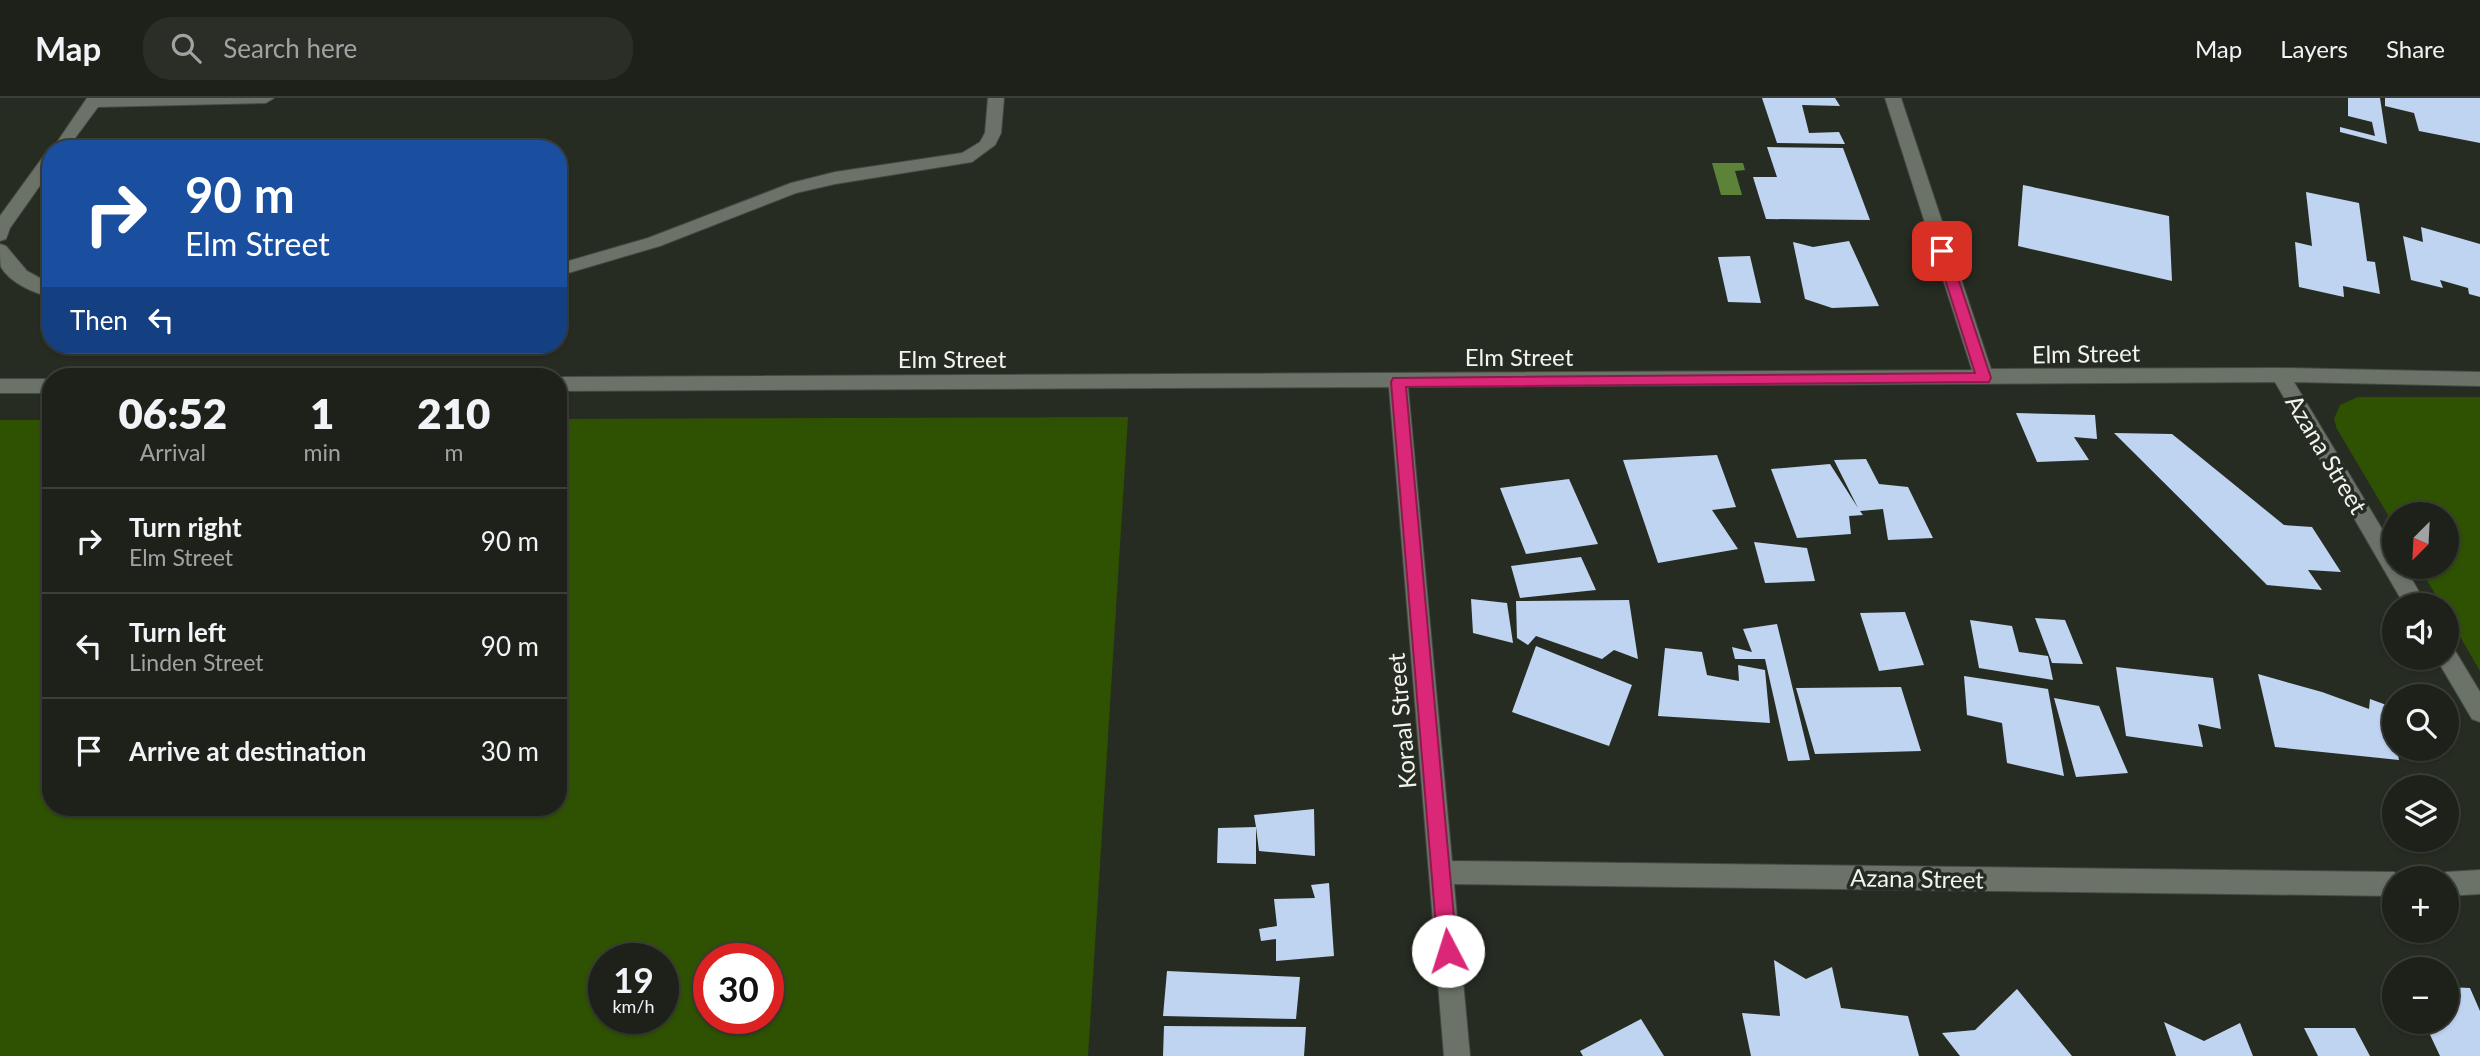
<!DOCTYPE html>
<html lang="en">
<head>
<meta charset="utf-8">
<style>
	body { margin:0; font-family:Lato,sans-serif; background:#2a2e27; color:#f1f3f6; height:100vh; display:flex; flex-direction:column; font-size:26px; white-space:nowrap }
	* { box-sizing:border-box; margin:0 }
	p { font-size:23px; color:#a0a3a2 }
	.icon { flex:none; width:38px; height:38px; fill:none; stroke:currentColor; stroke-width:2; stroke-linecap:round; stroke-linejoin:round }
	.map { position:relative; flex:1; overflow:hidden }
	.sheet { position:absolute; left:42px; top:270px; width:525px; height:448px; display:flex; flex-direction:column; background:#1d211a; border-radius:28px; box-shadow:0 2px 5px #0004,0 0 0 2px #3b3e39 }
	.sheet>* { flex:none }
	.banner { position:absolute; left:42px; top:42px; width:525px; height:214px; border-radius:28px; box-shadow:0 2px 5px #0004,0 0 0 2px #3b3e39; background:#1a4fa0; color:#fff; overflow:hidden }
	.needle { width:46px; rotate:204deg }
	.tools { position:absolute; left:2382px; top:404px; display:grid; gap:14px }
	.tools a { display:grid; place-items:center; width:77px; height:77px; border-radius:50%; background:#1d211a; box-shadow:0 2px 5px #0004,0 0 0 2px #3b3e39; font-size:35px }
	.speed { position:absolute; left:588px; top:845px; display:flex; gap:14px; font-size:35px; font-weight:700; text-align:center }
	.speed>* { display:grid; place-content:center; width:91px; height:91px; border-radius:50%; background:#1d211a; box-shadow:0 2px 5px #0004,0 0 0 2px #3b3e39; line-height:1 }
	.speed small { font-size:18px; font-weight:400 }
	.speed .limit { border:10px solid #d22; background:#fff; color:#111 }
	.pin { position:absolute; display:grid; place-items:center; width:60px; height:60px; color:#fff; margin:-30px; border-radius:14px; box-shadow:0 4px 10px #0006 }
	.me { position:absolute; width:77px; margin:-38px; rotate:355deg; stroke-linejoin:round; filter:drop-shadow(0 0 5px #0008) }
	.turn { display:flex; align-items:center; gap:24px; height:147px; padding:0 28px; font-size:32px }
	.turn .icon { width:91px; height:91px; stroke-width:2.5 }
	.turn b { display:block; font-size:49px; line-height:60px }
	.then { display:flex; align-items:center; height:66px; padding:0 28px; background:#0003; gap:14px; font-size:26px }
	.eta { display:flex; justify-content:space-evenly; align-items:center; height:119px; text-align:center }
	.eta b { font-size:42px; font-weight:800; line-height:49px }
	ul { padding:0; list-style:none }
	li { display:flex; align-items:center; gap:21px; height:105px; padding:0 28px; border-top:2px solid #3b3e39 }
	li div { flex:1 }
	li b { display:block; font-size:26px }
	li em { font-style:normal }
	header { display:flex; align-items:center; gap:42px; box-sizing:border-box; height:98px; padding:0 35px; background:#1d211a; border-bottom:2px solid #3b3e39 }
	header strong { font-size:33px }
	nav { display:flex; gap:38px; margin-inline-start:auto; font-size:24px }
	.search { width:490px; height:63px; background:#2a2e27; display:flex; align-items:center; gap:18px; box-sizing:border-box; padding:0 24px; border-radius:28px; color:#a0a3a2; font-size:26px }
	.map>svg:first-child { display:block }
	.green { fill:#2f5202; fill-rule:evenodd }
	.water { fill:#5c8338 }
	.building { fill:#bfd4f0 }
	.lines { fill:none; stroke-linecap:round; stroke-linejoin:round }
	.minor-casing { stroke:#454a42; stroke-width:2 }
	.minor { fill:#6b7267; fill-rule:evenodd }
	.route { fill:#db2777; stroke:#8e194d; stroke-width:2 }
	.labels { text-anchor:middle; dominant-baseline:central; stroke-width:7; stroke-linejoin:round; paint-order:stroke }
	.street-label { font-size:24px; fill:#f1f4ee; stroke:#272c23 }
</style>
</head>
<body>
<header>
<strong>Map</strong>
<div class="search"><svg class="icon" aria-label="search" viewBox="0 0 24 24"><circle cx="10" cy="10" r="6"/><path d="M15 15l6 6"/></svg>Search here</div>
<nav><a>Map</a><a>Layers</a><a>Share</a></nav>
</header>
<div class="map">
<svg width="2480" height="958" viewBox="0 0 2480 958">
	<rect width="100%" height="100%" fill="#272c23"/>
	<path class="green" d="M 2358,299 L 2480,299 L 2480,573 L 2447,516 L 2446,508 L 2442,507 L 2419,469 L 2446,469 L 2446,416 L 2394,416 L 2394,427 L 2337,331 L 2334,321 L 2340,307 Z
		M 1128,319 L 1088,958 L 0,958 L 0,322 L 51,322 L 51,709 L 558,709 L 558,321 ZM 604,861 L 663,861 L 663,920 L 604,920 ZM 709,861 L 768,861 L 768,920 L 709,920 Z"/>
	<path class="water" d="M 1712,65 L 1743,65 L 1745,72 L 1735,73 L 1742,97 L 1721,97 Z"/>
	<path class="building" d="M 1762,0 L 1835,0 L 1840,8 L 1802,7 L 1809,35 L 1839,34 L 1845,46 L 1777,45 Z
		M 2348,0 L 2380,0 L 2387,46 L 2340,34 L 2340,29 L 2375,38 L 2372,24 L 2348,18 Z
		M 2385,0 L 2480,0 L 2480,45 L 2419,33 L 2414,15 L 2385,8 Z
		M 1767,49 L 1843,50 L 1870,122 L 1766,121 L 1753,79 L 1777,79 Z
		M 2023,87 L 2169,118 L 2172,183 L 2018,148 Z
		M 2306,94 L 2359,105 L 2367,163 L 2375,164 L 2380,196 L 2343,188 L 2344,199 L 2299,189 L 2295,144 L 2312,148 Z
		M 2421,129 L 2480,146 L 2480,199 L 2469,196 L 2468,190 L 2440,182 L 2443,190 L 2411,182 L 2403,138 L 2423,144 Z
		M 1849,143 L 1879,208 L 1832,210 L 1805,201 L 1793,144 L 1813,149 Z
		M 1750,158 L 1761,205 L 1728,204 L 1718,159 Z
		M 2016,315 L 2095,317 L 2097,341 L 2074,339 L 2089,362 L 2037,364 Z
		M 2114,335 L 2172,336 L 2284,427 L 2312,429 L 2341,474 L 2308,472 L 2322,492 L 2267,487 Z
		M 1717,357 L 1736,409 L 1712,412 L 1738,451 L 1658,465 L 1623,362 Z
		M 1866,361 L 1879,386 L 1908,389 L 1933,440 L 1888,442 L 1883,411 L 1860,413 L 1863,417 L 1849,418 L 1851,436 L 1797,440 L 1771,371 L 1830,366 L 1858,410 L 1834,362 Z
		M 1569,381 L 1598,446 L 1526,456 L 1500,390 Z
		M 1754,444 L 1807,450 L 1815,483 L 1765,485 Z
		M 1581,459 L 1596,492 L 1520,500 L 1511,468 Z
		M 1471,501 L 1507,505 L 1513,545 L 1473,535 Z
		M 1629,502 L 1638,561 L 1614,552 L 1602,561 L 1536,538 L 1528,547 L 1517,540 L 1516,503 Z
		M 1905,514 L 1924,567 L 1879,573 L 1860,515 Z
		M 2035,520 L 2065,522 L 2083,566 L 2052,565 Z
		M 1970,522 L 2012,528 L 2019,554 L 2048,558 L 2053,582 L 1979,570 Z
		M 1777,526 L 1810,662 L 1788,663 L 1765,561 L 1735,561 L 1732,549 L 1752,554 L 1743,531 Z
		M 1536,548 L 1632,587 L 1609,648 L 1512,614 Z
		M 1665,550 L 1702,554 L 1707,577 L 1739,583 L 1738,567 L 1765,572 L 1770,625 L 1658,618 Z
		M 2116,569 L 2213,580 L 2221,631 L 2198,626 L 2203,649 L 2126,638 Z
		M 2258,576 L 2322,594 L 2369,611 L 2370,601 L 2392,609 L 2394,651 L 2397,651 L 2399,662 L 2275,649 Z
		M 1964,578 L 2048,591 L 2064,678 L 2007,665 L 2002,625 L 1967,617 Z
		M 1901,589 L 1921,653 L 1815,656 L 1796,590 Z
		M 2054,600 L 2099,608 L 2128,675 L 2076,679 Z
		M 1314,711 L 1315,758 L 1259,753 L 1256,729 L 1256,766 L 1217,765 L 1218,730 L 1256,729 L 1254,717 Z
		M 1329,785 L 1334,858 L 1276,863 L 1276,841 L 1261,843 L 1259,831 L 1277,828 L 1274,801 L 1315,800 L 1311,787 Z
		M 1774,862 L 1806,881 L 1832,869 L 1841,910 L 1908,918 L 1919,958 L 1751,958 L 1742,915 L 1780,918 Z
		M 1167,873 L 1300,879 L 1296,921 L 1163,918 Z
		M 2446,889 L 2470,890 L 2480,913 L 2480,958 L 2440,958 L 2424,924 L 2446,924 Z
		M 2017,891 L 2072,958 L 1960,958 L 1942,935 L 1975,932 Z
		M 1641,921 L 1664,958 L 1583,958 L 1580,953 Z
		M 2164,924 L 2204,943 L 2240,925 L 2253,958 L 2176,958 Z
		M 1164,928 L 1306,929 L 1304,958 L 1163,958 Z
		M 2304,930 L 2355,930 L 2370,958 L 2318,958 Z"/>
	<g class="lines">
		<g class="minor-casing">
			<path id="minor" d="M 87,0 L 274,0 L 266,5 L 98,9 L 67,51 L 51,53 Z
				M 988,0 L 1004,0 L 1001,35 L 995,47 L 972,64 L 835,86 L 796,95 L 660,148 L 558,178 L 558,166 L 648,140 L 791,85 L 835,74 L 962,55 L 980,44 L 985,35 Z
				M 1885,0 L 1901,0 L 1991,271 L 2280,270 L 2480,274 L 2480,288 L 2294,284 L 2394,451 L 2394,469 L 2405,469 L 2427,508 L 2405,508 L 2275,284 L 1408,289 L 1452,763 L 2394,774 L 2404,780 L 2394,780 L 2394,798 L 1454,786 L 1470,958 L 1444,958 L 1389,289 L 558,293 L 558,279 L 1972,272 Z
				M 51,55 L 51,72 L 10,130 L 6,141 L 0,143 L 0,118 L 45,56 Z
				M 0,146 L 6,148 L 27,173 L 51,186 L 51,199 C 34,195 10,185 1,169 C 0,163 0,153 0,146 Z
				M 0,281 L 51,281 L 51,295 L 0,295 Z
				M 2446,549 L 2454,551 L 2480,594 L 2480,624 L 2472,621 L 2436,560 L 2446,560 Z
				M 2480,772 L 2480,796 L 2446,798 L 2446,780 L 2436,780 L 2446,774 Z"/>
		</g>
		<use href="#minor" class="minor"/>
	</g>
	<path class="route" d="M 1942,148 L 1949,153 L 1991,280 L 1989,284 L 1406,289 L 1457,853 L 1454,859 L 1448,862 L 1441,859 L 1438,853 L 1391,284 L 1393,280 L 1975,275 L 1936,153 Z"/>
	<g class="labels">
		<g class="street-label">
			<text transform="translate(2086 255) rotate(-1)">Elm Street</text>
			<text x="1519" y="258">Elm Street</text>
			<text x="952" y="260">Elm Street</text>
			<text transform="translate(2327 356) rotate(59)">Azana Street</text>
			<text transform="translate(1401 623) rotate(-95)">Koraal Street</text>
			<text transform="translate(1917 780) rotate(1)">Azana Street</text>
		</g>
	</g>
</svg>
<div class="tools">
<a><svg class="needle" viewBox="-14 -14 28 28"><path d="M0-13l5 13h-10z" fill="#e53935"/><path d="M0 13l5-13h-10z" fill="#a0a3a2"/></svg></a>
<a><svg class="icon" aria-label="sound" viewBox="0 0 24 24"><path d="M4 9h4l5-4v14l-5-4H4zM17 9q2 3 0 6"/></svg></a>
<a><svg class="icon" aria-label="search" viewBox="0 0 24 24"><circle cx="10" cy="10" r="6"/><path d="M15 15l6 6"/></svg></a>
<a><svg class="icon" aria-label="layers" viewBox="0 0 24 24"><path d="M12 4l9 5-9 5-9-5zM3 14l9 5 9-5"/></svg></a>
<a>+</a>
<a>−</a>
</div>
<div class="speed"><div>19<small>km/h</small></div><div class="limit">30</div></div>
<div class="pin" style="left:1942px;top:153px;background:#d93025"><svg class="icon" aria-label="arrive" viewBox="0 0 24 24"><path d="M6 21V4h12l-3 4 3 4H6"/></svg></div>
<svg class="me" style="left:1448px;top:853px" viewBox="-20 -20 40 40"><circle r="19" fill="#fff"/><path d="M0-13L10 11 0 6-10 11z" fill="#db2777"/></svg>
<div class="banner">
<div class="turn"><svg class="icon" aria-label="right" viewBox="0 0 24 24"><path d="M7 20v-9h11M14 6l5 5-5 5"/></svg><div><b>90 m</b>Elm Street</div></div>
<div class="then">Then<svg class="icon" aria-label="left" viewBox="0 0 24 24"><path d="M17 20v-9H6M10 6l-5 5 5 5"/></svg></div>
</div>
<section class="sheet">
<div class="eta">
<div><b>06:52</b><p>Arrival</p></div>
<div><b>1</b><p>min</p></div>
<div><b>210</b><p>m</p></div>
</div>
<ul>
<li><svg class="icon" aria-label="right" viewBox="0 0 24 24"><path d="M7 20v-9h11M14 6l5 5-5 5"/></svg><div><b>Turn right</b><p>Elm Street</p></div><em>90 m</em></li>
<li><svg class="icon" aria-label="left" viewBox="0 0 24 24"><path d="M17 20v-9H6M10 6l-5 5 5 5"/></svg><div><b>Turn left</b><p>Linden Street</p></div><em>90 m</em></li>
<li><svg class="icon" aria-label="arrive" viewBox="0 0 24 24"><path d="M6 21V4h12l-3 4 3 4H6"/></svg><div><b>Arrive at destination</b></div><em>30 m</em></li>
</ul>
</section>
</div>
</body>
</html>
